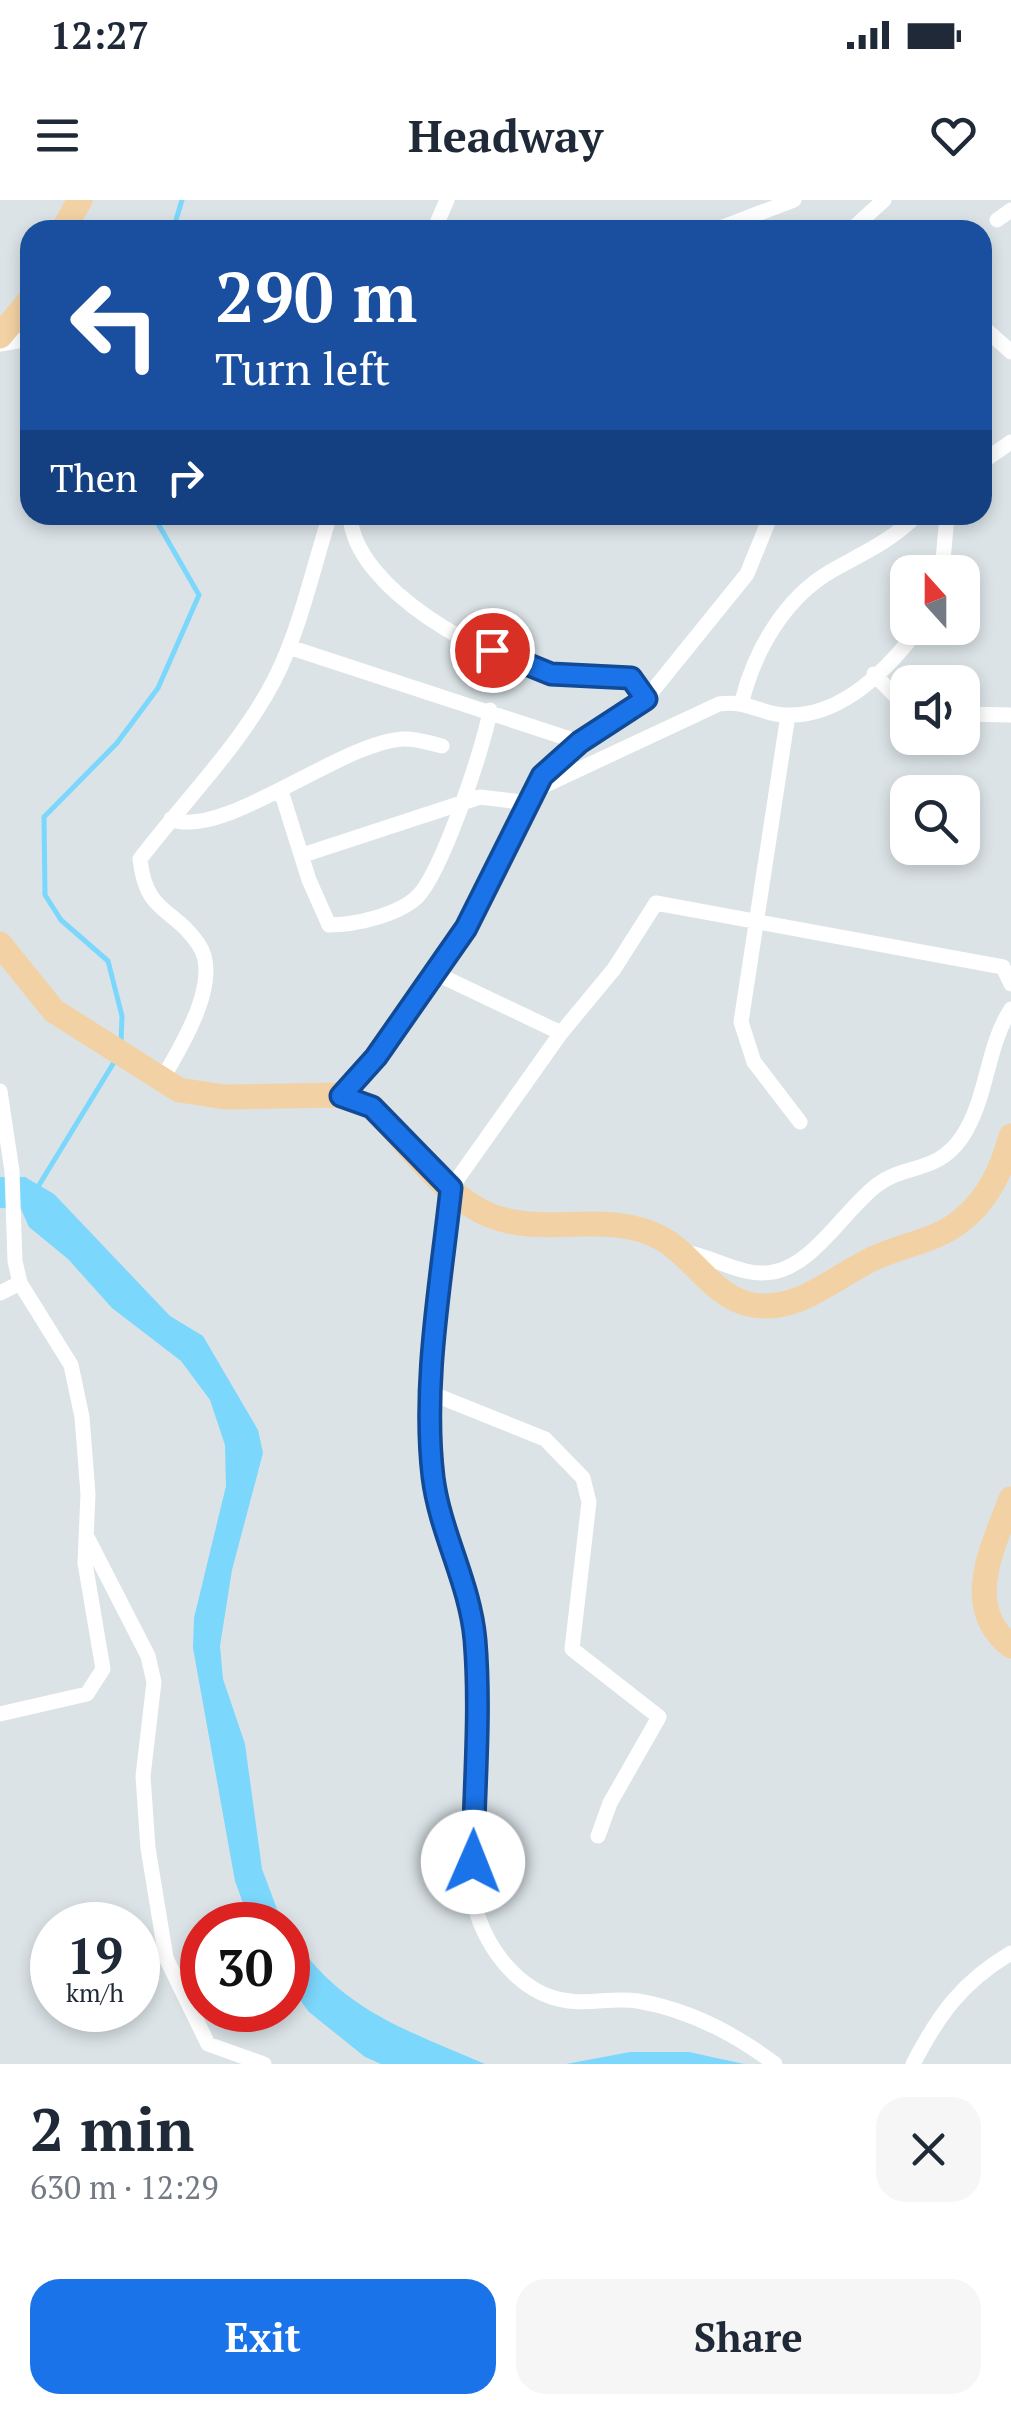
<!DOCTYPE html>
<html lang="en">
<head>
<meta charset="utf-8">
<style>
	body { margin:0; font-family:"PT Serif",serif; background:#f6f6f7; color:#1f2937; height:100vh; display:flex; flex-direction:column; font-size:38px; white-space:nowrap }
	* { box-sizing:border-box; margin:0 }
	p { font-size:32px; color:#747a83 }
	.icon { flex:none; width:55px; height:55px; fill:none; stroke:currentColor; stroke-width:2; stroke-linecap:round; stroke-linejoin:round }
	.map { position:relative; height:1864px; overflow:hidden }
	.side { display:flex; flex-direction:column; background:#fff; flex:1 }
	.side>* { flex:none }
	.top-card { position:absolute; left:20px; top:20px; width:972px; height:305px; border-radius:30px; box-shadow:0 5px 15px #0003; background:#1a4fa0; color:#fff; overflow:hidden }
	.needle { width:65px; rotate:339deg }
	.controls { position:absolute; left:890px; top:355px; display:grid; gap:20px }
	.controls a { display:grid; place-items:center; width:90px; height:90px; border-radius:20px; background:#fff; box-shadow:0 5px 15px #0003; font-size:50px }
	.speed { position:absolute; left:30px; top:1702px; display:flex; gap:20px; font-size:50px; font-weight:700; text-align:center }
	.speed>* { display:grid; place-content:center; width:130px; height:130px; border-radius:50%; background:#fff; box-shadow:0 5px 15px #0003; line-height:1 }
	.speed small { font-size:25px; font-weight:400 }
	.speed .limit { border:15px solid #d22; background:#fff; color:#111 }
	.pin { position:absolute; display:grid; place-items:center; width:85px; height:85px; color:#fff; margin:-42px; border:5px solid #fff; border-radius:50%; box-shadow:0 2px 10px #0007 }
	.me { position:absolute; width:110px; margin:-55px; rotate:1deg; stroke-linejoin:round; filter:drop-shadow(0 0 8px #0008) }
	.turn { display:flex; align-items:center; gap:35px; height:210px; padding:0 30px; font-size:45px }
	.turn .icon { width:130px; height:130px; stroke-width:2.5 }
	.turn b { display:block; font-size:70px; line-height:85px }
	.then { display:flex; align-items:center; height:95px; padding:0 30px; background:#0003; gap:20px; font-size:38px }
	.round { display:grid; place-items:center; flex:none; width:105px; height:105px; border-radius:30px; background:#f6f6f7 }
	.summary { display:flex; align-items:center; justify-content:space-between; height:170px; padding:0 30px }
	h1 { font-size:60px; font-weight:700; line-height:75px }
	.primary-button { display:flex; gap:20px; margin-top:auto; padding:20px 30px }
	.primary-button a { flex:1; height:115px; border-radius:30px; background:#1a73e8; color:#fff; font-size:40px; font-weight:700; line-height:115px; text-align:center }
	.primary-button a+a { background:#f6f6f7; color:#1f2937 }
	.status { display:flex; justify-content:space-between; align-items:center; height:70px; padding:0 50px; background:#fff; direction:ltr }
	.status svg { height:28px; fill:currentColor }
	header { display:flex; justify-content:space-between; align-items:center; height:130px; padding:0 30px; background:#fff; font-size:45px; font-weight:700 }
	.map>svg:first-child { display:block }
	.water { fill:#7cd7fc }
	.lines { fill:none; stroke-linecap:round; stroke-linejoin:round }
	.stream { stroke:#7cd7fc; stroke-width:5 }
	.street { stroke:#fff; stroke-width:15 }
	.primary { stroke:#f2d2a4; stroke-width:25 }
	.route-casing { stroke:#114b97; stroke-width:25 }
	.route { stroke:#1a73e8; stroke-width:18 }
</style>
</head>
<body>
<div class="status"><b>12:27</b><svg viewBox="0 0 49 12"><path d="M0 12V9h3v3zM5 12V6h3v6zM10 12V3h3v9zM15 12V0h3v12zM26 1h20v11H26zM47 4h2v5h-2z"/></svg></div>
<header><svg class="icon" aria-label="menu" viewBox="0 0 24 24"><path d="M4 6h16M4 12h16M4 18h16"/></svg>Headway<svg class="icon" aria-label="heart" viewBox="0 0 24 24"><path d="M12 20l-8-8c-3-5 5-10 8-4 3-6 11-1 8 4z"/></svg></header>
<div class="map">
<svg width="1011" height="1864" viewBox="0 0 1011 1864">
	<rect width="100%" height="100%" fill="#dbe3e7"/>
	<path class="water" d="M 0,977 L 25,977 L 54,994 L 170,1116 L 203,1136 L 258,1230 L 263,1253 L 232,1370 L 220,1446 L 223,1479 L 245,1544 L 262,1669 L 283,1725 L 251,1725 L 235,1681 L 193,1448 L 194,1418 L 226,1286 L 225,1245 L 210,1200 L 181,1161 L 112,1108 L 68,1059 L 29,1027 L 21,1009 L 0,1008 Z
		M 288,1731 C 342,1811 400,1827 485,1864 L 381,1864 L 365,1857 L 309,1812 L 288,1784 Z
		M 630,1852 L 689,1852 L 744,1864 L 566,1864 Z"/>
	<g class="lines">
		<path class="stream" d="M 173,30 L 182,0
			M 121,844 L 122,816 L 108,761 L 61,720 L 45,695 L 44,617 L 117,543 L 158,488 L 199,395 L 153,315
			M 36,990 L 116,859"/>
		<path class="street" d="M 997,20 L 1011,10
			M 434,30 L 447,0
			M 715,30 L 794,0
			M 851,30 L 884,0
			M 982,126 L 1011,152
			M 0,144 L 30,139
			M 982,262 L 1011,242
			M 350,315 C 354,390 487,460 553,475 C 579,481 605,473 631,478 L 646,499
			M 942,372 L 947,315
			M 289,447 L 579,542
			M 874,474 L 908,509
			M 742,501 C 755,450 785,397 833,370 C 865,352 891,341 917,315
			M 962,514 L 1011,515
			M 788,515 L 741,822 L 754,862 L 800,922
			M 535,590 L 719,504 C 750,500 761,515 787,515 C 842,517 889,468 919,428
			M 281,591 L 309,680 L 329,725 C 355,725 398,715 417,697 C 441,674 485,545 490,510
			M 171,619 C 222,641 341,542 403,539 C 416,538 429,543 442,546
			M 303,655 L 480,597 L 529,603
			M 437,774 L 561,833
			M 161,881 C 179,850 223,781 199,745 C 173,706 146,715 140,659 C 182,604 231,555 266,495 C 298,441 311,374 330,315
			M 0,891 L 12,971 L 15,1061 L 20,1083 L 71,1165 L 82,1217 L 88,1294 L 85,1363 L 103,1469 L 87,1494 L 0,1514
			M 341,895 L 376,857 L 480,705 L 541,577 L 579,542 L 646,499 L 747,374 L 771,315
			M 684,1052 C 713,1056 743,1078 773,1072 C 814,1065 845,1009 877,985 C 906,963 937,974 962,937 C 988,898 986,847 1011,809
			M 0,1093 L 20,1083
			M 433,1194 L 545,1239 L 583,1278 L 589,1302 L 572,1449 L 659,1517 L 610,1603 L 598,1636
			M 88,1339 L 148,1456 L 154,1482 L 143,1576 L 148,1648 L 166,1758 L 208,1844 L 264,1864
			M 775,1864 C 734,1833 690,1810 638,1801 C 615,1797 592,1804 569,1801 C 518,1795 480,1742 473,1696 L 475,1440 L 463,1380 L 438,1305 L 432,1249 L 434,1151 L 451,988 L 561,833 L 614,769 L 656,703 L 1003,767 L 1011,784
			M 913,1864 C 939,1814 962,1782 1011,1753"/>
		<path class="primary" d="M 63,30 L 80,0
			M 0,136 L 30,100
			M 0,744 L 54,811 L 179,890 L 225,897 L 341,895 L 372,907 C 407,941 443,996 489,1015 C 544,1038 606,1009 661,1038 C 694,1056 713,1098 753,1105 C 801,1113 838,1073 879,1056 C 907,1044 938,1040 962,1020 C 989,998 1002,969 1011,936
			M 1011,1299 C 993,1347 961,1407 1011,1446"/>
	</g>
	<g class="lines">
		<g class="route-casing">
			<path id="route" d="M 473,1662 C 474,1589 481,1512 475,1440 C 470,1383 440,1333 433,1277 C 422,1183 441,1082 451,988 L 372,907 L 341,896 L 376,857 L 466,728 L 542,576 L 580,542 L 646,499 L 631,478 L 551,474 L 492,450"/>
		</g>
		<use href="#route" class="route"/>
	</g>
</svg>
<div class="controls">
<a><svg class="needle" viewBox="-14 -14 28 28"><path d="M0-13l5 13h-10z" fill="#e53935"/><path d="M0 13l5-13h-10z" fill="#747a83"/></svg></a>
<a><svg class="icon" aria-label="sound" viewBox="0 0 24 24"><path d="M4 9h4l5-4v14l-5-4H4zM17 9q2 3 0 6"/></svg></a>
<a><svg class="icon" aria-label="search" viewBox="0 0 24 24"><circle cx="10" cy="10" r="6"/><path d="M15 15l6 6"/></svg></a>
</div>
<div class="speed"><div>19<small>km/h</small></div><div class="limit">30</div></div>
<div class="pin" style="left:492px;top:450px;background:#d93025"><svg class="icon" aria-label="arrive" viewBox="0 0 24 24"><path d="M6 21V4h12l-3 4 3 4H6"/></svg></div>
<svg class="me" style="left:473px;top:1662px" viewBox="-20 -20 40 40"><circle r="19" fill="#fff"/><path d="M0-13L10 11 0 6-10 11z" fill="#1a73e8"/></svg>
<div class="top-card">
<div class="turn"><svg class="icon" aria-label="left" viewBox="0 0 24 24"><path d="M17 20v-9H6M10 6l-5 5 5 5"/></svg><div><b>290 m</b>Turn left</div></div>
<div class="then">Then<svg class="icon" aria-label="right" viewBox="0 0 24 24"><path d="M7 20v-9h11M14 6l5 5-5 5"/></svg></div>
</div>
</div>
<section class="side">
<div class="summary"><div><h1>2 min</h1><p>630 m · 12:29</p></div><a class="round"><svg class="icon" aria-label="close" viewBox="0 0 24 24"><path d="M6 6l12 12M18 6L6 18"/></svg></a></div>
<div class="primary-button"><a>Exit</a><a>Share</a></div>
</section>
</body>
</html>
